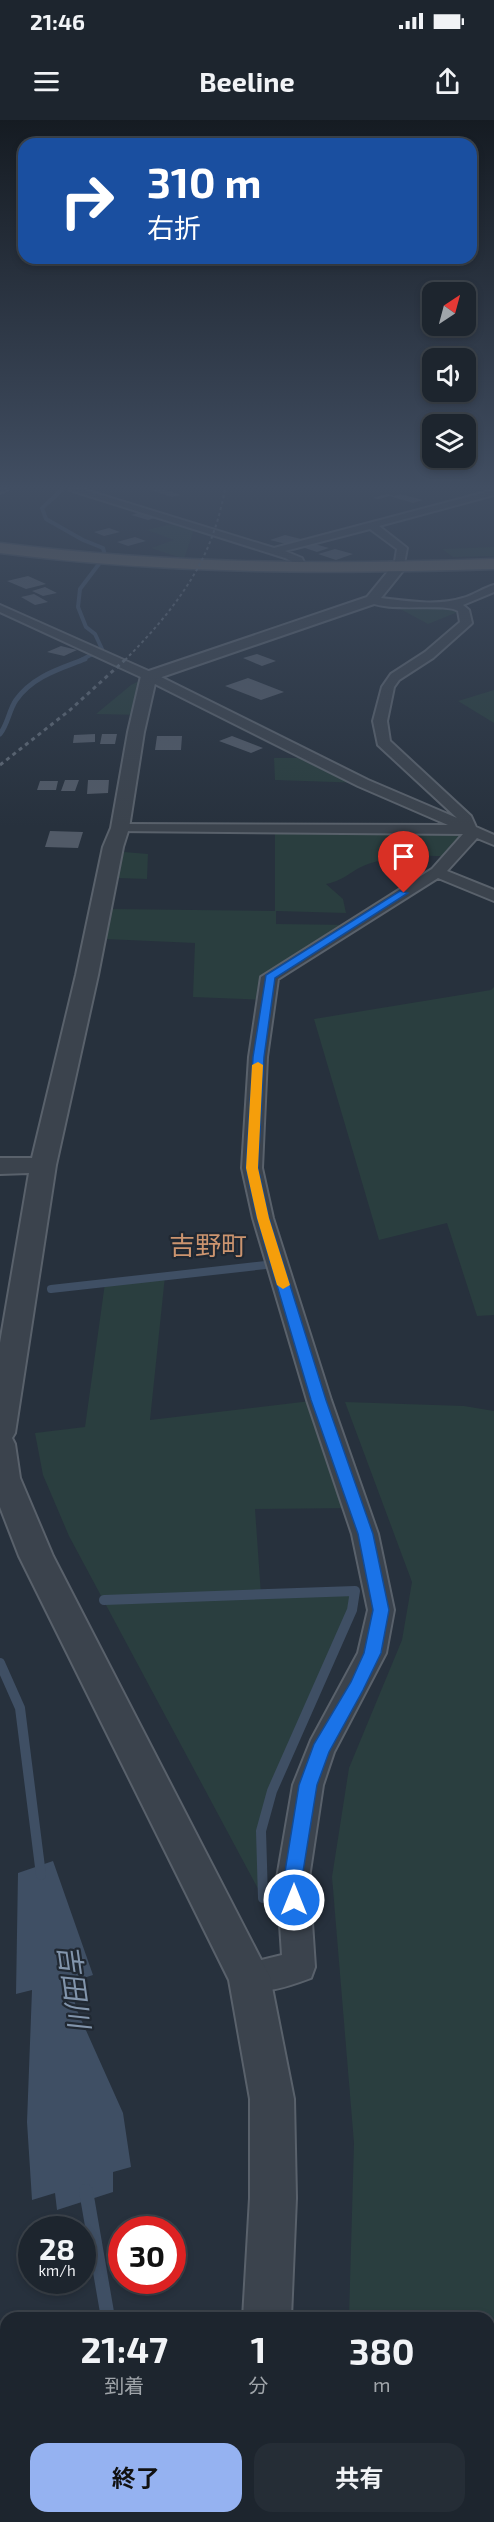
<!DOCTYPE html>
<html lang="ja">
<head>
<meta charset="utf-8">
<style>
	body { margin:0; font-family:"Exo 2","Noto Sans JP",sans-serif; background:#252d36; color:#f1f3f6; height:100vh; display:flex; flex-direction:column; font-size:22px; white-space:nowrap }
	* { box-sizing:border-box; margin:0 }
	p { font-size:20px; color:#a0a5aa }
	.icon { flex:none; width:33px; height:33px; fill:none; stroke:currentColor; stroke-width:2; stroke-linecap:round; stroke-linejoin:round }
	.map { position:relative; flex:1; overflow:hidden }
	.panel { position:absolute; left:0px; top:2192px; width:495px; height:212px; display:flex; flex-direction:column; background:#1d252e; border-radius:18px 18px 0 0; box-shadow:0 3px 9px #0003,0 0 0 2px #3b424a }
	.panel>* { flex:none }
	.guide { position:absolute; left:18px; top:18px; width:459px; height:126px; border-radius:18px; box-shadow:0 3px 9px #0003,0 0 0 2px #3b424a; background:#1a4fa0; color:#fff; overflow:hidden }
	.needle { width:39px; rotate:36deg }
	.buttons { position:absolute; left:422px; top:162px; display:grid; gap:12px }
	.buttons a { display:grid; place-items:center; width:54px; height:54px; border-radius:12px; background:#1d252e; box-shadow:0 3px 9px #0003,0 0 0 2px #3b424a; font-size:30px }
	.speed { position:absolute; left:18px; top:2096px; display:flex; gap:12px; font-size:30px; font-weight:700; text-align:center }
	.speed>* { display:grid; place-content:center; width:78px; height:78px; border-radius:50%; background:#1d252e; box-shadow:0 3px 9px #0003,0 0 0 2px #3b424a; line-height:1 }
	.speed small { font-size:15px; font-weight:400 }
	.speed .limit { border:9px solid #d22; background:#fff; color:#111 }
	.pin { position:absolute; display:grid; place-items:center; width:51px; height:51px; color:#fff; margin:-62px -26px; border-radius:50% 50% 50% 0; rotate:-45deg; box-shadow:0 0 6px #0007 }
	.pin .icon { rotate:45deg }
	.me { position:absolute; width:66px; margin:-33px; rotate:0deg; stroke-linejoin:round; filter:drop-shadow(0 0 4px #0008) }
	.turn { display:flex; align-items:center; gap:21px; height:126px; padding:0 30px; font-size:27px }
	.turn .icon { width:78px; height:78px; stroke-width:2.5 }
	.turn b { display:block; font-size:42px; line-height:51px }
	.eta { display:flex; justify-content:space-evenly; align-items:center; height:102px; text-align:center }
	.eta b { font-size:36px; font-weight:700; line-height:42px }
	.button { display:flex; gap:12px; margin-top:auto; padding:12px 30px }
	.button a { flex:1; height:69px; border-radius:18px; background:#95b2f1; color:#111; font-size:24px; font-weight:700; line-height:69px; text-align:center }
	.button a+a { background:#252d36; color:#f1f3f6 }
	.status { display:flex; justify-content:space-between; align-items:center; height:42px; padding:0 30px; background:#1d252e; direction:ltr }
	.status svg { height:16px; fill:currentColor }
	header { display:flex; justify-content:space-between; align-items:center; height:78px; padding:0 30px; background:#1d252e; font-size:27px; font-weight:700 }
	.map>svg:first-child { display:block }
	.green { fill:#2a3e3f }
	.water { fill:#3f4f64 }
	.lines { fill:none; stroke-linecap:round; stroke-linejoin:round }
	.stream-far4 { stroke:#3f4f64; stroke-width:4 }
	.stream-far3 { stroke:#3f4f64; stroke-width:5 }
	.stream-far2 { stroke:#3f4f64; stroke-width:8 }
	.stream-far1 { stroke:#3f4f64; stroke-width:10 }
	.stream { stroke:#3f4f64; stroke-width:14 }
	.building { fill:#515a67 }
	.minor-casing { stroke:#59616b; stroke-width:4 }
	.tertiary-casing { stroke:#59616b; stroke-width:4 }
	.trunk-casing { stroke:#464e58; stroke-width:3 }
	.minor { fill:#3b434d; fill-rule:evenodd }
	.tertiary { fill:#3b434d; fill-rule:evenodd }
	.trunk { fill:#666463; fill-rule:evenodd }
	.rail-far1 { stroke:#5d6773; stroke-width:2; stroke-dasharray:3 3; stroke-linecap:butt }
	.rail { stroke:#5d6773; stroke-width:3; stroke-dasharray:4 4; stroke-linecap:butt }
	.route { fill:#1a73e8; stroke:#114b97; stroke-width:1.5 }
	.slow { fill:#f59e0b }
	.labels { text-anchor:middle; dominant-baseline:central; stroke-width:4.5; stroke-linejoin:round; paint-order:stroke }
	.quarter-label { font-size:26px; fill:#cb946f; stroke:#202832 }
	.near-water-label { font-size:28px; font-style:italic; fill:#8295ac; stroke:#202832 }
</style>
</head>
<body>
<div class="status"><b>21:46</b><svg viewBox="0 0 49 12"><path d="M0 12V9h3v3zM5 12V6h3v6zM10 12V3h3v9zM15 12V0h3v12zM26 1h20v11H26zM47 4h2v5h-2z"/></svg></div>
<header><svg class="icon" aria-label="menu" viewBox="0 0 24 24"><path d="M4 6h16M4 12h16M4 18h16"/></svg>Beeline<svg class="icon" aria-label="share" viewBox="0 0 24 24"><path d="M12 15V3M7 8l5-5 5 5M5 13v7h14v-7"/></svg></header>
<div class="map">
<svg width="494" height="2402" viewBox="0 0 494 2402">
	<rect width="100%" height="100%" fill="#27313d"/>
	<path class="green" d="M 175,403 L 194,409 L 184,439 L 151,428 L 174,420 L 147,410 Z
		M 494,427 L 494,436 L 453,437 L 442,429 Z
		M 453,483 L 463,490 L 428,504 L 391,484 Z
		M 149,556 L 142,595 L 96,594 L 131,565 Z
		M 494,570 L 494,603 L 458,581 Z
		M 274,638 L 312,638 L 363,663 L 275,660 Z
		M 275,709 L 471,710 L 452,736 C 420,736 399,733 368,744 C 351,750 346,760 326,764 L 343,779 L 346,793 L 276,791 L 276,804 L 352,805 L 270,857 L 266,880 L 193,877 L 195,823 L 105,819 L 111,789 L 275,791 Z
		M 124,732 L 148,734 L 147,759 L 117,758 Z
		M 494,867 L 494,1195 L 477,1196 L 447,1103 L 379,1120 L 314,899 L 491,870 Z
		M 165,1156 L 150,1300 L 319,1280 L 357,1388 L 255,1389 L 261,1475 L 355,1471 L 352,1490 L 272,1671 L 261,1711 L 263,1778 L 69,1416 L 43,1355 L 35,1313 L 85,1307 L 105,1163 Z
		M 345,1282 L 464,1286 L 494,1291 L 494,2402 L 344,2402 L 344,2397 L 489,2397 L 489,2198 L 349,2197 L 354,2023 L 332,1757 L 349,1648 L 402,1520 L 412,1462 Z"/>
	<path class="water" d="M 53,1741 L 93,1855 L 71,1862 L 76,1888 L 123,1993 L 131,2047 L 113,2052 L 113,2072 L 57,2090 L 55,2073 L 32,2080 L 27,2002 L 32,1870 L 16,1874 L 18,1753 Z"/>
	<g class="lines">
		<path class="stream-far4" d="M 62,370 L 42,388 L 46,399 L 83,420 L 103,428 L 105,436 L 80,469 L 78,487 L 86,507 L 95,514 L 102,529 L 81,540"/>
		<path class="stream-far3" d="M 0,614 C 8,604 9,590 16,580 C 33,556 60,549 85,539"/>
		<path class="stream-far2" d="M 51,1169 L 266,1145"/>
		<path class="stream-far1" d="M 104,1480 L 355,1471 L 352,1490 L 272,1671 L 261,1711 L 263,1778
			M 0,1543 L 20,1588 L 41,1755"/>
		<path class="stream" d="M 86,2071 L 108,2198
			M 83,2402 L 84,2397"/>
	</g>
	<path class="building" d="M 150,370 L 166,370 L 181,375 L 172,377 Z
		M 387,374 L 394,376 L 400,374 L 423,380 L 413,383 L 389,376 L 379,379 L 373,378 Z
		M 141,392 L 158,397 L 148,400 L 131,395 Z
		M 109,408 L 120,412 L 104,416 L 94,412 Z
		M 285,415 L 301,419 L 286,424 L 270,420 Z
		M 135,417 L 146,421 L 128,426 L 117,422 Z
		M 311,423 L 329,428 L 317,432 L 299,426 Z
		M 335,429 L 353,434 L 336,440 L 318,434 Z
		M 28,456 L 46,464 L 26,469 L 7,461 Z
		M 45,467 L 57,473 L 43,476 L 32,471 Z
		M 34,474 L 48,482 L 35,485 L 21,477 Z
		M 61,526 L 77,530 L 64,536 L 47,532 Z
		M 257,534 L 276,541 L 262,546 L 243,538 Z
		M 248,558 L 284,572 L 261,580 L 225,566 Z
		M 95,614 L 95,622 L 73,623 L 74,615 Z
		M 102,614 L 117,614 L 115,624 L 100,624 Z
		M 157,616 L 182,616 L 181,630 L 155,630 Z
		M 232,616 L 263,628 L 251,633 L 219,621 Z
		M 65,660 L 79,660 L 75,671 L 61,671 Z
		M 88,660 L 109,660 L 108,673 L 87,674 Z
		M 40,661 L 58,661 L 56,670 L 37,670 Z
		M 50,711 L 83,712 L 78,728 L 45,727 Z"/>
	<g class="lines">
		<g class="minor-casing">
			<path id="minor" d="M 0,370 L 7,370 L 0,373 Z
				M 70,370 L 85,370 L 274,428 L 490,371 L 493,372 L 494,375 L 379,406 L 407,428 L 403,449 L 395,449 L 394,447 L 397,429 L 370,409 L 285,431 L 302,438 L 306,447 L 301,450 L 297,449 L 293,442 L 285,438 Z
				M 494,465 L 494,472 L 463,485 L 469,490 L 472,503 L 470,505 L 433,538 L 399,560 L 394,567 L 387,601 L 390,621 L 471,696 L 476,707 L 494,715 L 494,725 L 477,718 L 447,751 L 494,770 L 494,781 L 438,758 L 278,859 L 267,937 L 262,1048 L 273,1098 L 331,1280 L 378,1414 L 394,1490 L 386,1533 L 334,1632 L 323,1665 L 309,1758 L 315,1847 L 311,1858 C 290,1866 258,1877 237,1868 L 233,1857 L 237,1846 L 282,1835 L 277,1758 L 293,1665 L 311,1620 L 358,1533 L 368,1490 L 352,1414 L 307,1280 L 253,1098 L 242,1048 L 249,937 L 261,857 L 432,749 L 463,714 L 115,711 L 113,708 L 120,704 L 448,705 L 358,666 L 145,559 L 0,492 L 0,485 L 153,553 L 368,660 L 457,698 L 378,625 L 373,601 L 382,567 L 391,554 L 425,532 L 460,502 L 458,491 C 444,482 384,494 366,480 L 372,477 C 402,480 434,487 463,478 C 474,475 483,468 494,465 Z"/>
		</g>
		<g class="tertiary-casing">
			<path id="tertiary" d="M 399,443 L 406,447 L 377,483 L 156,559 L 144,612 L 129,708 L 123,727 L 98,855 L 56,1045 L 15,1313 L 12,1318 L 15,1324 L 20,1358 L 53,1436 L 270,1857 L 294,1979 L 296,2078 L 291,2198 L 243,2198 L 250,2078 L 250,1979 L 229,1860 L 19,1436 L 0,1387 L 0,1223 L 29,1053 L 0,1054 L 0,1038 L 32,1038 L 76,855 L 103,727 L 111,708 L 128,612 L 141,556 L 143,553 L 367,477 L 394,444 Z"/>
		</g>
		<g class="trunk-casing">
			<path id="trunk" d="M 0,423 C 165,444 328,445 494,439 L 494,449 C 328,454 165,454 0,433 Z"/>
		</g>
		<use href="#minor" class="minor"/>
		<use href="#tertiary" class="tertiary"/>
		<use href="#trunk" class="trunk"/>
		<path class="rail-far1" d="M 125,540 C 161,504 198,460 214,411 C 219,398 222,383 225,370"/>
		<path class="rail" d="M 0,645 L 70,590 L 126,539"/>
	</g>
	<linearGradient id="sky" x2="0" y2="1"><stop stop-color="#151b22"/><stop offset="0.52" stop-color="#414e62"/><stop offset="1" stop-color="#414e62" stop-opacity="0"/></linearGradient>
	<rect width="494" height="706" fill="url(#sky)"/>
	<path class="route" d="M 400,771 L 408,773 L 275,858 L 264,937 L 258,1048 L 269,1098 L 326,1280 L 373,1414 L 389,1490 L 381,1533 L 363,1570 L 329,1632 L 317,1665 L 302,1758 L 304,1780 L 301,1786 L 294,1789 L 288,1786 L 285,1780 L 284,1758 L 299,1665 L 314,1624 L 351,1562 L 364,1533 L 373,1490 L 358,1414 L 311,1280 L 257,1098 L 246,1048 L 253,937 L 266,855 Z"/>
	<path class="slow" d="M 258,942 L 263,945 L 258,1048 L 269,1098 L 290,1165 L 283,1169 L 277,1165 L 257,1098 L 246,1048 L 252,945 Z"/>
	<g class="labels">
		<g class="quarter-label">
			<text x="208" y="1124">吉野町</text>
		</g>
		<g class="near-water-label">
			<text transform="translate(75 1866) rotate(82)">吉田川</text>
		</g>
	</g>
</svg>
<div class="buttons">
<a><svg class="needle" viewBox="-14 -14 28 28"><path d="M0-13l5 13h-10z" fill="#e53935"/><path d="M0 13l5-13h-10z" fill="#a0a5aa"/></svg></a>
<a><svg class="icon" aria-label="sound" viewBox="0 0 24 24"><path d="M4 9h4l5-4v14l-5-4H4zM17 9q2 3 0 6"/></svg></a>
<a><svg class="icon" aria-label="layers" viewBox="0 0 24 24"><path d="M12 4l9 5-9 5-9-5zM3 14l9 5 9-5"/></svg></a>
</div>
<div class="speed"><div>28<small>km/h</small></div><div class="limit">30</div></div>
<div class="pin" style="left:404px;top:773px;background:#d93025"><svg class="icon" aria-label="arrive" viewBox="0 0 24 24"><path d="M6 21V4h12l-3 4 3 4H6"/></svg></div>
<svg class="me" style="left:294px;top:1780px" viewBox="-20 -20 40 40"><circle r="17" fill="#1a73e8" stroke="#fff" stroke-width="3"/><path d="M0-11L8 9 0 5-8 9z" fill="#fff"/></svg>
<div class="guide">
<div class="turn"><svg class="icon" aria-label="right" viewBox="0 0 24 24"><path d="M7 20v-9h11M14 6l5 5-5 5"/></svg><div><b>310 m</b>右折</div></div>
</div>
<section class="panel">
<div class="eta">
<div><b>21:47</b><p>到着</p></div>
<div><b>1</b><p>分</p></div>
<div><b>380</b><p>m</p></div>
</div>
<div class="button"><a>終了</a><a>共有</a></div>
</section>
</div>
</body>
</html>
